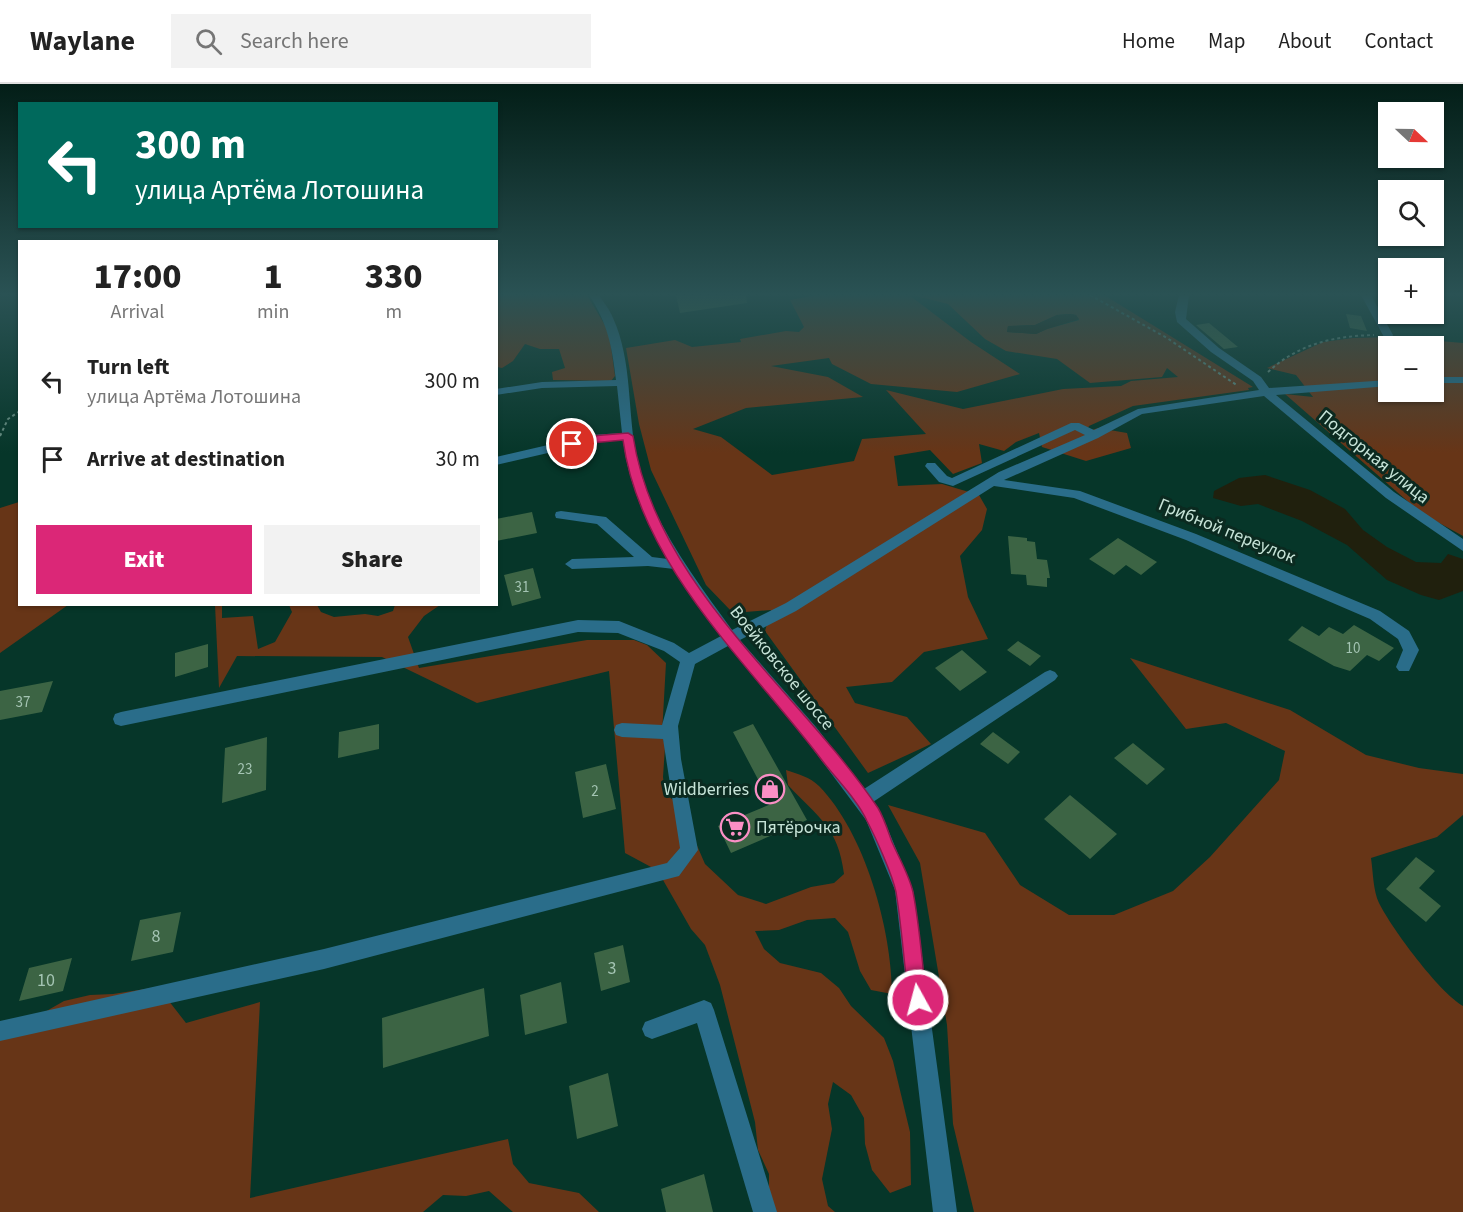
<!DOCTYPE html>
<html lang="en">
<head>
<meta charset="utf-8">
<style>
	body { margin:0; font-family:"Source Sans 3",sans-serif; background:#f2f2f2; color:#222; height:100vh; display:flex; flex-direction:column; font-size:22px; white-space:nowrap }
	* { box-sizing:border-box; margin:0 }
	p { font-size:20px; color:#767676 }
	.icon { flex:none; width:33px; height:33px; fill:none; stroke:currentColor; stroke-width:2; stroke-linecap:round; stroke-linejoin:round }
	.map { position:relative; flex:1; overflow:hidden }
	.sheet { position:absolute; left:18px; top:156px; width:480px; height:366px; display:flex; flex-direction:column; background:#fff; border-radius:0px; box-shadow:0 2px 4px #0004 }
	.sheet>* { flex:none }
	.hud { position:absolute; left:18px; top:18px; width:480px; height:126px; border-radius:0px; box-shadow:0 2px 4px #0004; background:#00695c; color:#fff; overflow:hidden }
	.needle { width:39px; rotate:112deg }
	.fabs { position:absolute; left:1378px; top:18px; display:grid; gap:12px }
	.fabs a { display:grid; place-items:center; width:66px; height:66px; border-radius:0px; background:#fff; box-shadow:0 2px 4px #0004; font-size:30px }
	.pin { position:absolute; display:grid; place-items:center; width:51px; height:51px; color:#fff; margin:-26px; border:3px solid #fff; border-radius:50%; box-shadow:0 2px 6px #0007 }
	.me { position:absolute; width:66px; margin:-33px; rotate:353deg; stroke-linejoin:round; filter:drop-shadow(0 0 4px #0008) }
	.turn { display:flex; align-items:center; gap:21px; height:126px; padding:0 18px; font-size:27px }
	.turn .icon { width:78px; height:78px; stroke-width:2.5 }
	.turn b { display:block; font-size:42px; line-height:51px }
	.eta { display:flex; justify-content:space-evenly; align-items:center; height:102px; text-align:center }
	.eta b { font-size:36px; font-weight:800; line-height:42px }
	.action { display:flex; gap:12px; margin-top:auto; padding:12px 18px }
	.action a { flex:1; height:69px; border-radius:0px; background:#db2777; color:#fff; font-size:24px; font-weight:800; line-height:69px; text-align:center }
	.action a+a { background:#f2f2f2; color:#222 }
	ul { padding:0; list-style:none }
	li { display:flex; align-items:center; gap:18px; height:78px; padding:0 18px }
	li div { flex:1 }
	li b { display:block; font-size:22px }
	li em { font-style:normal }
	header { display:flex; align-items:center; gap:36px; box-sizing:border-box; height:84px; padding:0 30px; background:#fff; border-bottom:2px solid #e0e0e0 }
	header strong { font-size:28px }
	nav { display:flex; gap:33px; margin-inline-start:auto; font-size:21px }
	.search { width:420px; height:54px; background:#f2f2f2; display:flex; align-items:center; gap:15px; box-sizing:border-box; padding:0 21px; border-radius:0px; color:#767676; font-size:22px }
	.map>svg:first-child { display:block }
	.green { fill:#673517; fill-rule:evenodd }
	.water { fill:#20200d }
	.building { fill:#3c6444 }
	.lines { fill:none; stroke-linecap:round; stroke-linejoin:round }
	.path { stroke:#678d81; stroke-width:2; stroke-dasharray:3 3; stroke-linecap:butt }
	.minor { fill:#2a6d8a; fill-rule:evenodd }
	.route { fill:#db2777; stroke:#8e194d; stroke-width:1.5 }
	.labels { text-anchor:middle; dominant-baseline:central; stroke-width:6; stroke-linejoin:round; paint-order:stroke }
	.number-label { font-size:15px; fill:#a4c4b3 }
	.street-label { font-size:18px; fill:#c7e4d8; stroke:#0b2a20 }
	.poi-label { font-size:18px; fill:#c7e4d8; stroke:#0b2a20; text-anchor:end }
	.near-number-label { font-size:18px; fill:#a4c4b3 }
</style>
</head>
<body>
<header>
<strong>Waylane</strong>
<div class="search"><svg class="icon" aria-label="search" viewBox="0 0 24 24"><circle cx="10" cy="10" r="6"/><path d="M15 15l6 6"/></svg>Search here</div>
<nav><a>Home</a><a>Map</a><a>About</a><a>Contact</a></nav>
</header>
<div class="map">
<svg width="1463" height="1128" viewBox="0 0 1463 1128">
	<rect width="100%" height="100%" fill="#063629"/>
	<path class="green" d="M 496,211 L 587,211 L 609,248 L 615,292 L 611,297 L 553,296 L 552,288 L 565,284 L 559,265 L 540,265 L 525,260 L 513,277 L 502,284 L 497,283 Z
		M 817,211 L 909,211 L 971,258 L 1020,290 L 957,308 L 871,300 L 832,280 L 829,274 L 771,282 L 828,293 L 863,313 L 746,324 L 693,345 L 721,353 L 772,391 L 854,377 L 862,355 L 926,350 L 886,306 L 963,325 L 1063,305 L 1121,302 L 1131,297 L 1178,293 L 1167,284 L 1162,293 L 1090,299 L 1057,275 L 1006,267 L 985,255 L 948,220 L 912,211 L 1104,211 L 1253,303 L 1248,304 L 1249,306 L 1133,322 L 1089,342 L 1086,348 L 1098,344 L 1127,349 L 1131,364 L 1086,377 L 1042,363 L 1039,349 L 1016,358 L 1004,367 L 979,360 L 982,379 L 953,390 L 930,366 L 894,372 L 898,402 L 942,400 L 979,411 L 987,425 L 982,446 L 960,472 L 968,513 L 988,555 L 924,568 L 892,598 L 846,603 L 855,619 L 907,633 L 931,660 L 868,689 L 765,547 L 771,526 L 733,529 L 706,501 L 651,386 L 639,340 L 626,264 L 675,256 L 692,263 L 741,258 L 740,255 L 786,247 L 799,248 L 804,243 L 790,216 ZM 1070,230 L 1076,231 L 1079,236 L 1047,245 L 1036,250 L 1007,248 L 1008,242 L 1035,241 L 1057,231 Z
		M 1393,253 L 1463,259 L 1463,452 L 1421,429 L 1285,310 L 1313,313 L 1296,291 L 1267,284 L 1323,258 L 1353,254 ZM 1389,262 L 1434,262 L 1434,308 L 1389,308 Z
		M 19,418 L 20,520 L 68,521 L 0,569 L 0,424 Z
		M 215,521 L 222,521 L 222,534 L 253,532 L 258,565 L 275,558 L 292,528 L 289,521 L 317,521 L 321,528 L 334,533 L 365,530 L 378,532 L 393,527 L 395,521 L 440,521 L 424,532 L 408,553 L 419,584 L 587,556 L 634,556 L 647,561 L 666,579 L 662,650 L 665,663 L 663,693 L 665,710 L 679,720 L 705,780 L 738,811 L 766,820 L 811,803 L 834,799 L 844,790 C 838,742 818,734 788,701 L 786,686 C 798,690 810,693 819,702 C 865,749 892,846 892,910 L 871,906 L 860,887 L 848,848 L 835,834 L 807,836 L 779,846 L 755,847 L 764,865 L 780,879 L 821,889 L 839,904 L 851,922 L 884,954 L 893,977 L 910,1048 L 911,1101 L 890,1109 L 872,1086 L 865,1060 L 864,1034 L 851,1011 L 833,998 L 828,1020 L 832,1045 L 822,1095 L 828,1122 L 835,1128 L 762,1128 L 769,1119 L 769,1090 L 758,1066 L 755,1038 L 720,901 L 705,861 L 691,845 L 663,796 L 651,783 L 625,769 L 609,587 L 477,619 L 382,573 L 237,572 L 219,604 Z
		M 1130,574 L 1290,626 L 1366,671 L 1419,684 L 1463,690 L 1463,731 L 1437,753 L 1371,774 C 1373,787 1373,807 1379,819 C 1392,845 1439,908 1463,922 L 1463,1128 L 974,1128 L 953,1040 L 947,941 L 920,779 L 888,721 L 985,749 L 1020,801 L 1069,831 L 1114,831 L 1173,807 L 1210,773 L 1279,696 L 1285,667 L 1226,639 L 1186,645 Z
		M 158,903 L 186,939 L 260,918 L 250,1114 L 508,1055 L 513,1080 L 529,1099 L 579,1109 L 599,1128 L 513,1128 L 489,1107 L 466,1112 L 443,1111 L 423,1128 L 0,1128 L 0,957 L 15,945 L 64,917 L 90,911 L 113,910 Z"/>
	<path class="water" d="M 1070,230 L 1076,231 L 1079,235 L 1047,245 L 1036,250 L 1007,248 L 1008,242 L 1035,241 L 1057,231 Z
		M 1265,391 L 1310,406 L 1345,425 L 1363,446 L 1387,463 L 1416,478 L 1441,479 L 1448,470 L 1463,475 L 1463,507 L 1439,516 L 1421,511 L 1387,496 L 1347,461 L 1302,437 L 1258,420 L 1241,422 L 1213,414 L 1214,407 L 1239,394 Z"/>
	<path class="building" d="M 676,211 L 746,211 L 747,219 L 680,229 Z
		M 1346,230 L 1361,232 L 1367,247 L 1350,244 Z
		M 1209,239 L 1238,263 L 1224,265 L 1196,241 Z
		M 532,428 L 537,449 L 496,457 L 496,435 Z
		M 1008,452 L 1027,454 L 1027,457 L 1035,458 L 1037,475 L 1047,476 L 1050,494 L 1047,494 L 1047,503 L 1027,501 L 1026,491 L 1011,490 Z
		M 1118,454 L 1157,478 L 1141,491 L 1126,481 L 1114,491 L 1089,475 Z
		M 533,484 L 541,514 L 512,522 L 504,491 Z
		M 1354,541 L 1394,564 L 1379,577 L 1367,571 L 1350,587 L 1334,582 L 1288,556 L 1302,542 L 1319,552 L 1329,543 L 1343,550 Z
		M 1018,557 L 1041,572 L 1030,582 L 1007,566 Z
		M 208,560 L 208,583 L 175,593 L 175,569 Z
		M 962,566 L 987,588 L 960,607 L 935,584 Z
		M 53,597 L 42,628 L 0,636 L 0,607 Z
		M 379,640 L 379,665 L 338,674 L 339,648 Z
		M 753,640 L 807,736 L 731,769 L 718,742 L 771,720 L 733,648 Z
		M 993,648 L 1020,668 L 1008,680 L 980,660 Z
		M 267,653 L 266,706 L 222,719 L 225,664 Z
		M 1133,659 L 1165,685 L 1147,701 L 1114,674 Z
		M 606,680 L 616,725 L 583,734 L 575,688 Z
		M 1070,711 L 1117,750 L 1090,775 L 1044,735 Z
		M 1416,773 L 1435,787 L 1419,804 L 1441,822 L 1426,838 L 1386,805 Z
		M 181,828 L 173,868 L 131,877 L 140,836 Z
		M 623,861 L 630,898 L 601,907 L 594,869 Z
		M 72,874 L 63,907 L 19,917 L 29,884 Z
		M 561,898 L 567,939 L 525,951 L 520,911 Z
		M 484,904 L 489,952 L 383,984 L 382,934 Z
		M 608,989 L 618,1042 L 577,1055 L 569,1002 Z
		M 704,1090 L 713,1128 L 666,1128 L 661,1105 Z"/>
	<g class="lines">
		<path class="path" d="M 1090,211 L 1167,254 L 1238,302
			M 1268,288 C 1298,260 1334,252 1374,251
			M 0,352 L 8,335 L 20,327"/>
		<path class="minor" d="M 589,211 L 599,211 C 604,219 610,226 613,234 C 633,278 627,329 637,375 C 652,440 694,493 732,546 L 786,519 L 999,388 L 1085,351 L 1075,346 L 953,402 L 939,398 L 925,382 L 927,379 L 935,379 L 947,392 L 952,394 L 1071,339 L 1079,339 L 1094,346 L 1138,325 L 1259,306 L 1253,297 L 1211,268 L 1177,238 L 1175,228 L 1179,211 L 1189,211 L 1186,235 L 1219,264 L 1261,293 L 1269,304 L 1389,296 L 1389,302 L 1276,311 L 1394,408 L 1463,455 L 1463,467 L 1386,414 L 1264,312 L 1142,330 L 1098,354 L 1004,396 L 1080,407 L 1196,450 L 1380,527 L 1409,547 L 1419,566 L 1409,587 L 1399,587 L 1396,583 L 1403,566 L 1398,555 L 1370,535 L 1186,456 L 1074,414 L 994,402 L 796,527 L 740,556 L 816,643 L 864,705 L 1045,588 L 1050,586 L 1055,588 L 1058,592 L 1055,596 L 873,718 L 882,731 L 913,806 L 957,1128 L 933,1128 L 895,806 L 866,736 L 804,653 L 728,562 L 695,580 L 678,642 L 681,675 L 698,766 L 679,792 L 324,885 L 0,957 L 0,937 L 324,865 L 667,779 L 680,764 L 663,655 L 622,653 L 616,651 L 614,646 L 616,641 L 622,639 L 662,641 L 680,578 L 664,567 L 618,549 L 578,548 L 121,642 L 115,640 L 113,635 L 115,630 L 121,628 L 578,536 L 619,537 L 674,559 L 689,569 L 721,552 L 674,485 L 648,482 L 572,485 L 565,480 L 572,475 L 634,473 L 597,440 L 556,434 L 555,431 L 556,428 L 561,427 L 606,433 L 652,473 L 668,475 C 647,436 628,400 623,356 L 591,359 L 496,381 L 496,373 L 591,351 L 622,349 L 617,302 L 542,304 L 496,311 L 496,305 L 542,298 L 616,296 C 612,262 608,240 589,211 Z
			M 1361,211 L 1371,211 L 1393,251 L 1392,253 L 1384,253 Z
			M 1434,293 L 1463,293 L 1463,299 L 1434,299 Z
			M 704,916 L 711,919 L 714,926 L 777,1128 L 753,1128 L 697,939 L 652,955 L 645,952 L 642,945 L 645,938 Z"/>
	</g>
	<linearGradient id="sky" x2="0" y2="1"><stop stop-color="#031e17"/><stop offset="0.57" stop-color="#2a5254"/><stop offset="1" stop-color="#2a5254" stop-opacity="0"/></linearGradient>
	<rect width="1463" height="369" fill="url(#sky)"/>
	<path class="route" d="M 628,349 L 633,352 C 656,503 797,604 878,724 C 884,734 888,747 892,758 C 899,774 909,791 913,808 C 920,843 922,881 927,916 L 925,923 L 918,926 L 912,923 L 909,916 C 904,881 902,844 896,808 C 892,790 876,754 867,737 C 857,715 836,695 821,675 C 748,579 640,481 623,356 L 591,359 L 572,364 L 566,360 L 591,352 Z"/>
	<defs>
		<g id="shop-ring" transform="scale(1.5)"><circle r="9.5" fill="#0b2a20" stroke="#fb8fc5" stroke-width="1.5"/><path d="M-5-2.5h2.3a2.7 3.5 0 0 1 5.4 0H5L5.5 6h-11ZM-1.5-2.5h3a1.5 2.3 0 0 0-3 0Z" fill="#fb8fc5"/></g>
		<g id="supermarket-ring" transform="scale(1.5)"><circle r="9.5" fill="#0b2a20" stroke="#fb8fc5" stroke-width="1.5"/><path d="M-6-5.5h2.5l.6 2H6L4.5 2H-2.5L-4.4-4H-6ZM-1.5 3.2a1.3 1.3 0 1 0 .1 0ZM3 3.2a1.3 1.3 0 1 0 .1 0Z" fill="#fb8fc5"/></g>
	</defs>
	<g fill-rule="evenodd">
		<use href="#shop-ring" x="770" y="705"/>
		<use href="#supermarket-ring" x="735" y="743"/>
	</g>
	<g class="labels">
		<g class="number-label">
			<text x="522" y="503">31</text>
			<text x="1353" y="564">10</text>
			<text x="23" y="618">37</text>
			<text x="245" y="685">23</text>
			<text x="595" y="707">2</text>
		</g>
		<g class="street-label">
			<text transform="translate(1374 373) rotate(39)">Подгорная улица</text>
			<text transform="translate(1227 447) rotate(22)">Грибной переулок</text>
			<text transform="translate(782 584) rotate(51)">Воейковское шоссе</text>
		</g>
		<g class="poi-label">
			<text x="749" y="705">Wildberries</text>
			<text x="756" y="743" text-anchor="start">Пятёрочка</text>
		</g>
		<g class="near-number-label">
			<text x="156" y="852">8</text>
			<text x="612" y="884">3</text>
			<text x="46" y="896">10</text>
		</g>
	</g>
</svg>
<div class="fabs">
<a><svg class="needle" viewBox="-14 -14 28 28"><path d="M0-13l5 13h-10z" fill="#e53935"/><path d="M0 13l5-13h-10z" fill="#767676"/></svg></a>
<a><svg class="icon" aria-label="search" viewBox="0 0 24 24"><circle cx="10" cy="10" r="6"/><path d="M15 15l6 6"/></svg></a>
<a>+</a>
<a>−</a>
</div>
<div class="pin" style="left:572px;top:360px;background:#d93025"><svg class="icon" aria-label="arrive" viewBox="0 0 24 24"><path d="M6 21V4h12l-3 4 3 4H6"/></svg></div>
<svg class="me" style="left:918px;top:916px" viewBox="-20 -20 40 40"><circle r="17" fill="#db2777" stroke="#fff" stroke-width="3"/><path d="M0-11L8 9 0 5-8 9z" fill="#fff"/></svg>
<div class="hud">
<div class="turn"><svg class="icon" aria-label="left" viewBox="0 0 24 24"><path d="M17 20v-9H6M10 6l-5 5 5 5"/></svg><div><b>300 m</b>улица Артёма Лотошина</div></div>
</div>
<section class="sheet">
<div class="eta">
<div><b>17:00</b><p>Arrival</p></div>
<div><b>1</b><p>min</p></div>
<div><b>330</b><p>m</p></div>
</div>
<ul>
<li><svg class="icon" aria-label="left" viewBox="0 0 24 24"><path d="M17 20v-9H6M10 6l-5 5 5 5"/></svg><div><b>Turn left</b><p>улица Артёма Лотошина</p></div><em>300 m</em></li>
<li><svg class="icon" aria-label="arrive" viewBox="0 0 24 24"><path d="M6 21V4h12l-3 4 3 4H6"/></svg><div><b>Arrive at destination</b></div><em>30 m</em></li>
</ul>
<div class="action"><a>Exit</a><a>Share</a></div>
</section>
</div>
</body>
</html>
